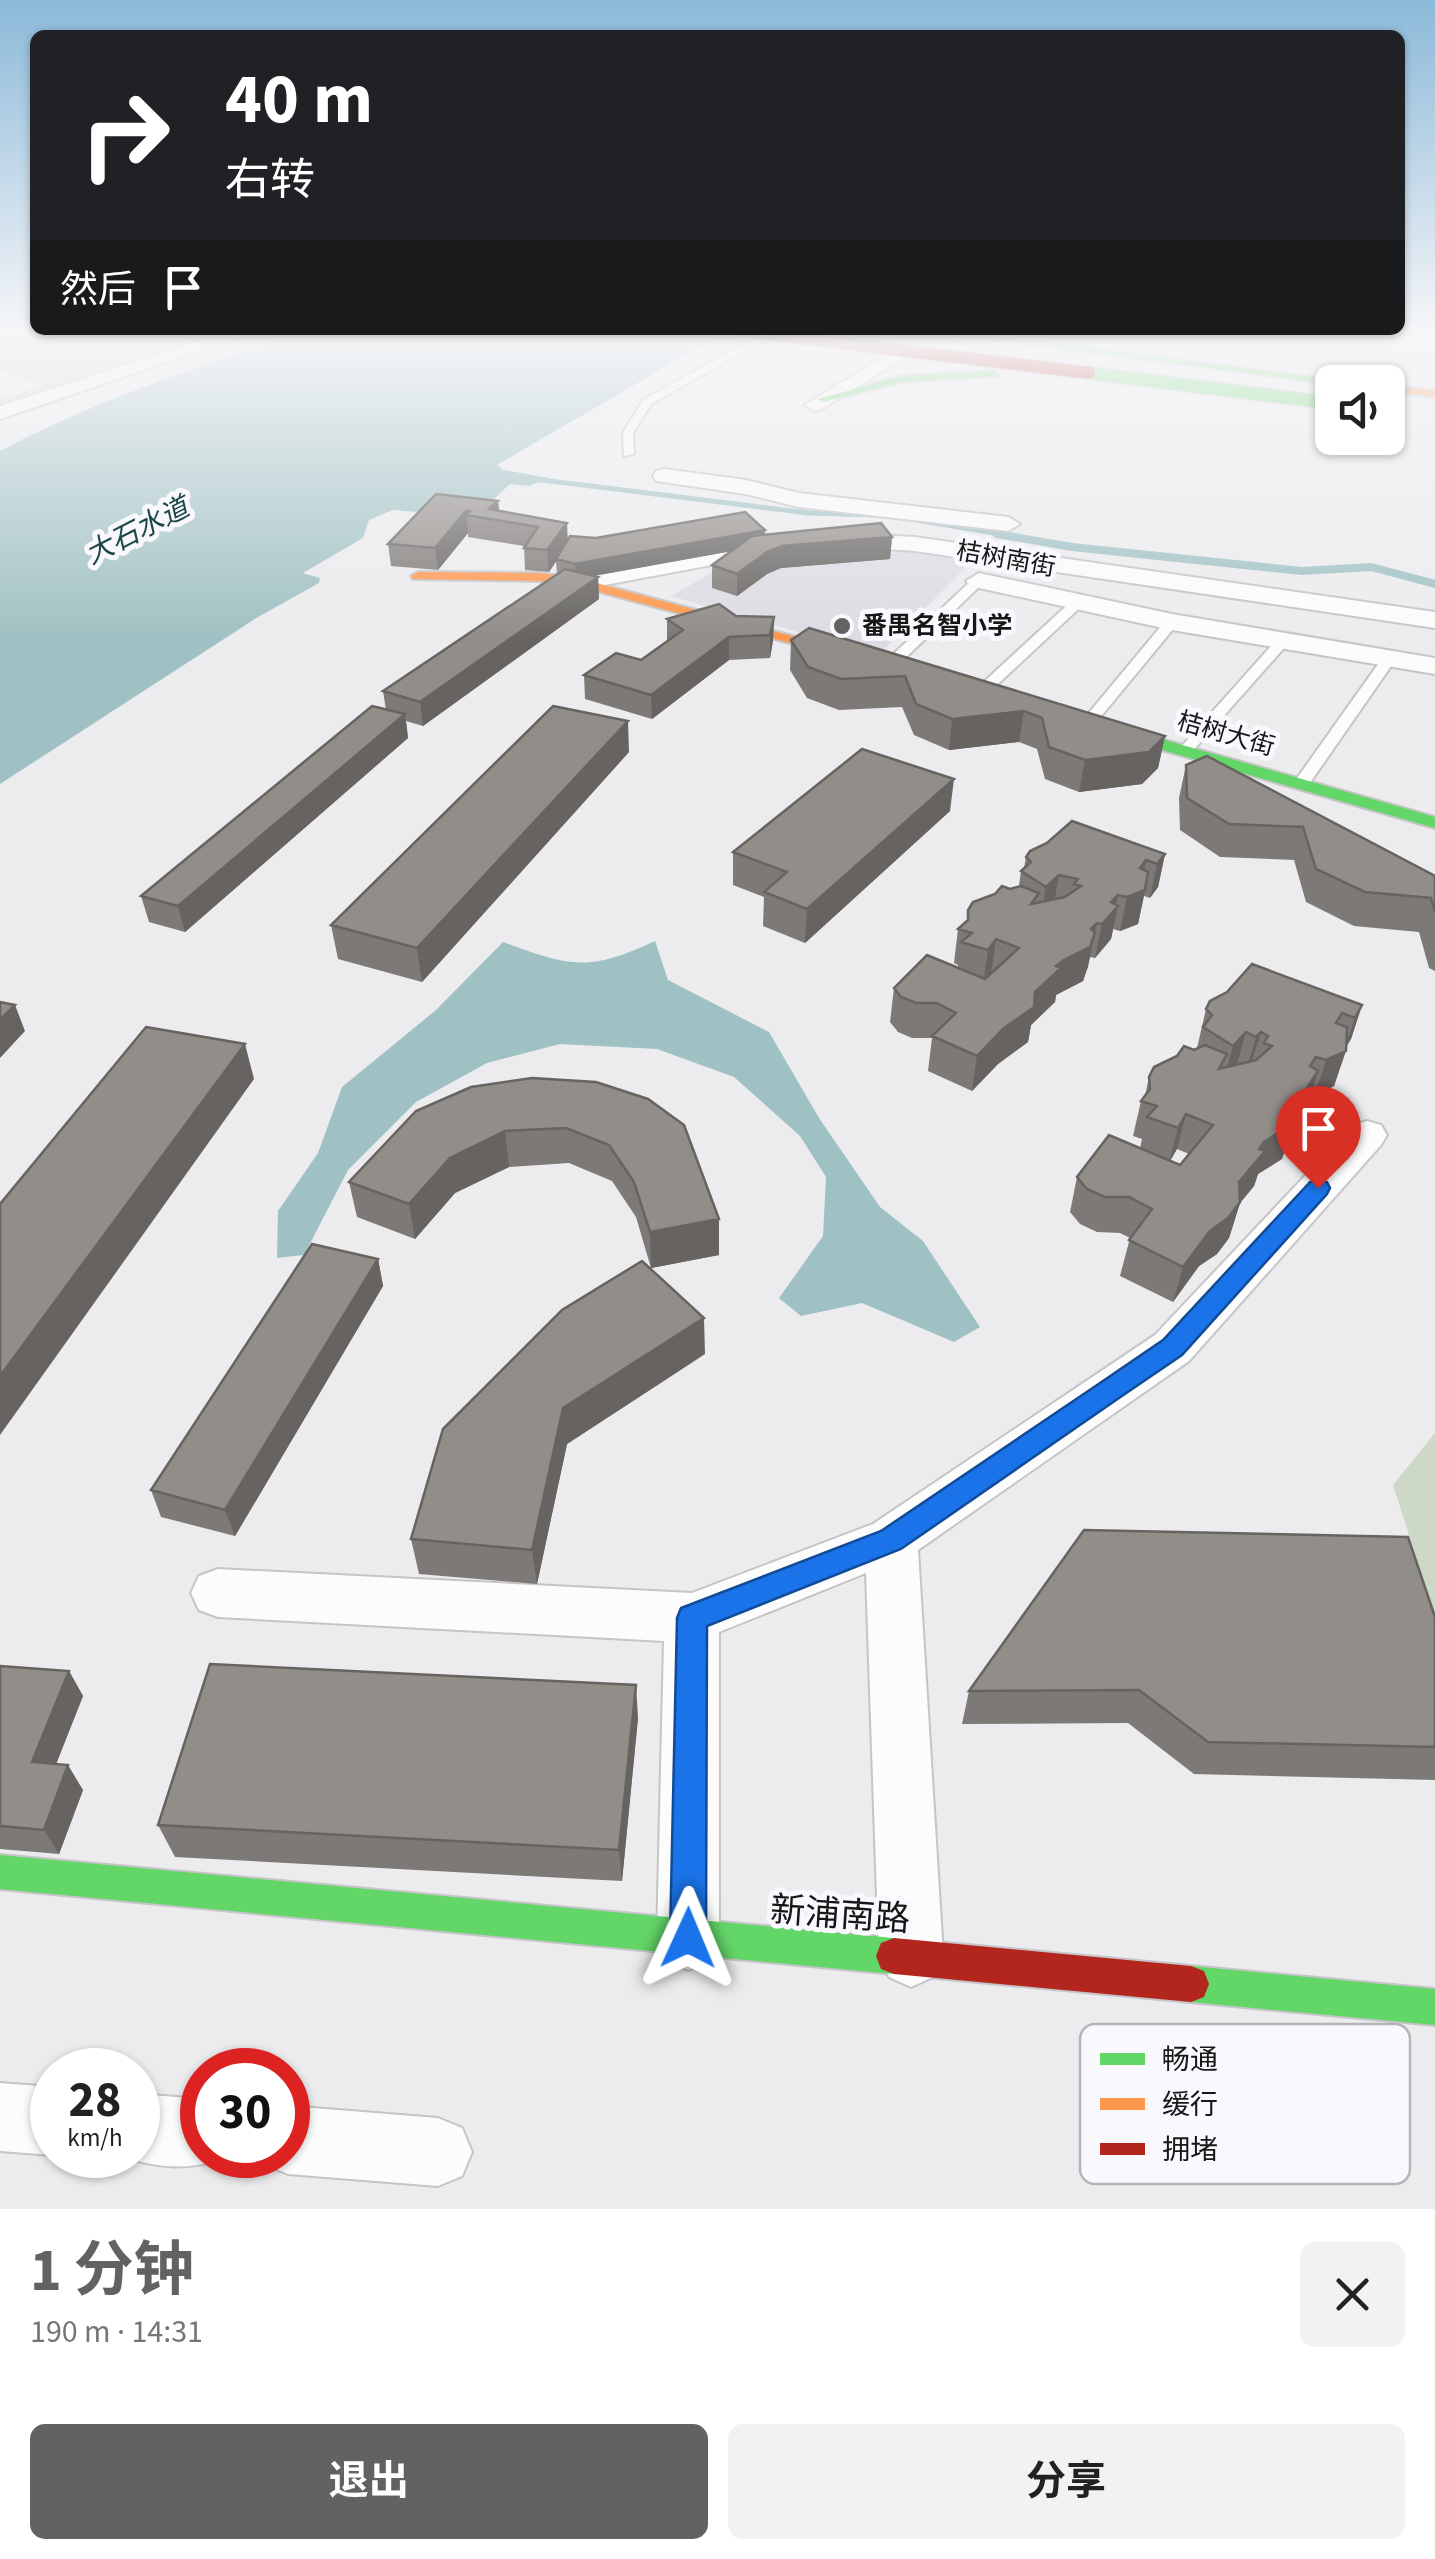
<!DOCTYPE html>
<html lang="zh">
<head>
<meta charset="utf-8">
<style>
	body { margin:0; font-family:"Source Sans 3","Noto Sans SC",sans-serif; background:#f2f2f2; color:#222; height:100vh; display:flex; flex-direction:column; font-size:38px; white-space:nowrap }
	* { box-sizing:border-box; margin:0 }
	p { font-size:32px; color:#767676 }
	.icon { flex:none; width:55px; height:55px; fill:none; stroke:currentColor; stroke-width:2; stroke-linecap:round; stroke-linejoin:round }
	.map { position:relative; height:2209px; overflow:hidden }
	.sheet { display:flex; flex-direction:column; background:#fff; flex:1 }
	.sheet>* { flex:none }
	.top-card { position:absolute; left:30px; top:30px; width:1375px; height:305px; border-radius:15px; box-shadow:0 2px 8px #0004; background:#202124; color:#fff; overflow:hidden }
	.tools { position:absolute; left:1315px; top:365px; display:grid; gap:20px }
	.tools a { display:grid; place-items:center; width:90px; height:90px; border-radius:15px; background:#fff; box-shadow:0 2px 8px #0004; font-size:50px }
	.speed { position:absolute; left:30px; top:2048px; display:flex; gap:20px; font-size:50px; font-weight:700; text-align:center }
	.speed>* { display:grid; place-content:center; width:130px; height:130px; border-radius:50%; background:#fff; box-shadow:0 2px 8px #0004; line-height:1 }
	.speed small { font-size:25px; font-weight:400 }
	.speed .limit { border:15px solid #d22; background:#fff; color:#111 }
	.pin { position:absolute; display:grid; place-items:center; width:85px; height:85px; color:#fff; margin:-102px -42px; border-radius:50% 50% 50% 0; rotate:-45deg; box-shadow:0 0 10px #0007 }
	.pin .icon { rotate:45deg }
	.me { position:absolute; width:110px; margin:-55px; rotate:1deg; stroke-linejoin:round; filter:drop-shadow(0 0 8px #0008) }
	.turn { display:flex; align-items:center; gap:35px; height:210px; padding:0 30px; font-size:45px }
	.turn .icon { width:130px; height:130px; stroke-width:2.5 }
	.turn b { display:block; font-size:70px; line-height:85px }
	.then { display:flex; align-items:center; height:95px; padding:0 30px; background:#0003; gap:20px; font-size:38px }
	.round { display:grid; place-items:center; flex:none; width:105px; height:105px; border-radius:15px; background:#f2f2f2 }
	.head { display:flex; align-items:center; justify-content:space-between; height:170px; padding:0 30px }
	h1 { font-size:60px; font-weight:700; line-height:75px; color:#626263 }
	.action { display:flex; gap:20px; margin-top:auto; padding:20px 30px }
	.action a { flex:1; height:115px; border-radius:15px; background:#626263; color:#fff; font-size:40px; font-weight:700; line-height:115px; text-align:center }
	.action a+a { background:#f2f2f2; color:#222 }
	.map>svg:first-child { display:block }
	.built { fill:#dcdce4 }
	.green { fill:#ced8c7 }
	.water { fill:#a0c1c3 }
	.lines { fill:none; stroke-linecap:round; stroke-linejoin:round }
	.stream-far1 { stroke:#a0c1c3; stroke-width:5 }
	.stream { stroke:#a0c1c3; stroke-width:8 }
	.lane-casing { stroke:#c5c5c7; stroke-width:4 }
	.street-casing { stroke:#c5c5c7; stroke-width:4 }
	.fast-casing { stroke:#c5c5c7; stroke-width:4 }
	.slow-casing { stroke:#c5c5c7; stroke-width:4 }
	.jam-casing { stroke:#c5c5c7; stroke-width:4 }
	.path { stroke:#cbcbcc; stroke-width:4; stroke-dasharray:2.5 2.5; stroke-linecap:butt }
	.lane { fill:#fcfcfd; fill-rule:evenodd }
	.street { fill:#fcfcfd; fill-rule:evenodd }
	.fast { fill:#63d668; fill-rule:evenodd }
	.slow { fill:#ff974d; fill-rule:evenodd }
	.jam { fill:#b3261e; fill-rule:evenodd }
	.fast-bridge-casing { stroke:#c5c5c7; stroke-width:15; stroke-linecap:butt }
	.jam-bridge-casing { stroke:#c5c5c7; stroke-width:15; stroke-linecap:butt }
	.fast-bridge { stroke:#63d668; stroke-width:12 }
	.jam-bridge { stroke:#b3261e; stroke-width:12 }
	.wall { fill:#7d7976; fill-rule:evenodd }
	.shaded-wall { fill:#666360 }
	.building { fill:#918d89; stroke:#666360; stroke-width:2.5 }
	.route { fill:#1a73e8; stroke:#114b97; stroke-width:2.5 }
	.poi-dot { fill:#626263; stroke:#f8f8fd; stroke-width:4 }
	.labels { text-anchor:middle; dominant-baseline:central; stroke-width:10; stroke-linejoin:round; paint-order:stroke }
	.far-street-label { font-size:25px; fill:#171718; stroke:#f8f8fd }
	.far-poi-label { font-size:25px; font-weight:bold; fill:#171718; stroke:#f8f8fd; text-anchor:start }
	.far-water-label { font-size:28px; font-style:italic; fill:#1b4748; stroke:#f8f8fd }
	.near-street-label { font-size:35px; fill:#171718; stroke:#f8f8fd }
	.key { fill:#f8f8fd; stroke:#b4b4b8; stroke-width:2.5 }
	.key-label { font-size:28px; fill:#171718 }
</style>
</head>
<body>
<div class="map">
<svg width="1435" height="2209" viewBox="0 0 1435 2209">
	<rect width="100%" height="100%" fill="#ececef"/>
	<path class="built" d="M 836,541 L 976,557 L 879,655 L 671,596 L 737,558 Z"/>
	<path class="green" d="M 0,329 L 244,330 L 0,410 L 0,400 L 44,385 L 0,370 Z
		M 1435,1433 L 1435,1616 L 1393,1485 Z"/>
	<path class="water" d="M 304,330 L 729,330 L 497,465 L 503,470 L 549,478 L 529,486 L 510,484 L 474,517 L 393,510 L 369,520 L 363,538 L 303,573 L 320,578 L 319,583 L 258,617 L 0,784 L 0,451 C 96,400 202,366 304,330 Z
		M 655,941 L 668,980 L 769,1032 L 819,1118 L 880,1207 L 923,1241 L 980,1327 L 954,1342 L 862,1303 L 801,1316 L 779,1298 L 823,1236 L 826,1177 L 800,1136 L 734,1077 L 657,1049 L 560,1044 L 487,1063 L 416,1102 L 348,1170 L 304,1255 L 277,1258 L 278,1211 L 318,1153 L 342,1087 L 436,1010 L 503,942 C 570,967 589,972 655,941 Z"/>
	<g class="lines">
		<path class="stream-far1" d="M 534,479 L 808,513 L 880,515
			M 917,520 L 1011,536"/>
		<path class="stream" d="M 997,534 L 1072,547 L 1302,571 L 1371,567 L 1435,584"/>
		<g class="lane-casing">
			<path id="lane" d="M 768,331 L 771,336 L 651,404 L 633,433 L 634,454 L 624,456 L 623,433 L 643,400 Z
				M 974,578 L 985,581 L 895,668 L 885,668 L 885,662 Z
				M 1075,598 L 1087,601 L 985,696 L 975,696 L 975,690 Z
				M 1167,619 L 1179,622 L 1093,726 L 1083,726 L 1083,720 Z
				M 1280,636 L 1292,639 L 1190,754 L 1180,754 L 1180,748 Z
				M 1386,653 L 1398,656 L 1307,787 L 1295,787 L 1293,784 Z"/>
		</g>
		<g class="street-casing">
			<path id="street" d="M 233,330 L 261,330 L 0,419 L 0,406 Z
				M 927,330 L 949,330 L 822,409 L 815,411 L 805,405 Z
				M 664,469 L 746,480 L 799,493 L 1008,517 L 1020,524 L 1008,531 L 799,507 L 746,494 L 656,481 L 653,476 L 656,471 Z
				M 840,533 L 915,537 L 1435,612 L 1435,628 L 915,551 L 831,545 L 828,540 Z
				M 777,539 L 786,541 L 789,546 L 786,551 L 578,590 L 565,582 L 578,574 Z
				M 979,573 L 1172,614 L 1435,658 L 1435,674 L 1172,630 L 970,586 L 966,581 Z
				M 1367,1121 L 1381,1125 L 1387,1135 L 1381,1145 L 1189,1361 L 918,1550 L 943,1955 L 933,1977 L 911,1987 L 889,1977 L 879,1955 L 866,1573 L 719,1632 L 719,1939 L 710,1961 L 688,1970 L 666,1961 L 657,1939 L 664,1641 L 218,1617 L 199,1610 L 191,1593 L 199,1576 L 218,1569 L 692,1593 L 873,1524 L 1155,1335 L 1353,1125 Z
				M 0,2083 L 52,2087 L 52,2155 L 0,2151 Z
				M 138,2094 L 202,2099 L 202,2155 L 226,2157 C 194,2171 154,2169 121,2155 L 138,2155 Z
				M 288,2106 L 438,2118 L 462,2128 L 472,2152 L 462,2176 L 438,2186 L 288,2174 L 264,2164 L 260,2155 L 288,2155 Z"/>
		</g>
		<g class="fast-casing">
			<path id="fast" d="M 922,330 L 952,330 L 1351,382 L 1332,384 Z
				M 994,371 L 998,376 L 901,382 L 824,402 L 818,399 L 901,376 Z
				M 1091,719 L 1435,817 L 1435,828 L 1085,728 L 1083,724 Z
				M 0,1855 L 894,1938 L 907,1943 L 912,1956 L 907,1969 L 894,1974 L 0,1889 Z
				M 1191,1966 L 1435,1989 L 1435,2025 L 1191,2002 L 1178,1997 L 1173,1984 L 1178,1971 Z"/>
		</g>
		<g class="slow-casing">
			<path id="slow" d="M 1388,385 L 1435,391 L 1435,397 L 1388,391 Z
				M 418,572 L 538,573 L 578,578 L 873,658 L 865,663 L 577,586 L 538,581 L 413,579 L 411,576 Z"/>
		</g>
		<g class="jam-casing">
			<path id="jam" d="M 894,1938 L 1191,1966 L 1204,1971 L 1209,1984 L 1204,1997 L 1191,2002 L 894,1974 L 881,1969 L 876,1956 L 881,1943 Z"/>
		</g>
		<path class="path" d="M 1339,353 L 1435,357"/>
		<use href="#lane" class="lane"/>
		<use href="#street" class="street"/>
		<use href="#fast" class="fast"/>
		<use href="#slow" class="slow"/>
		<use href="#jam" class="jam"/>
		<g class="fast-bridge-casing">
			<path id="fast-bridge" d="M 1089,373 L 1332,403"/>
		</g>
		<g class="jam-bridge-casing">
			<path id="jam-bridge" d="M 734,330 L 1089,373"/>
		</g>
		<use href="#fast-bridge" class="fast-bridge"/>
		<use href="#jam-bridge" class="jam-bridge"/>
	</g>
	<path class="wall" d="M 436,494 L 498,501 L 499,511 L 568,540 L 765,530 L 765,535 L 892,537 L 890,559 L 781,568 L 767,574 L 737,596 L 712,588 L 712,565 L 732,551 L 594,576 L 598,577 L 599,599 L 423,726 L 406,721 L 408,738 L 185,932 L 149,922 L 141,896 L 386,710 L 383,691 L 557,574 L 556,561 L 549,572 L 525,570 L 524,546 L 468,537 L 468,533 L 438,570 L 391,566 L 388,544 Z
		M 736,616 L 774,617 L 773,640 L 770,658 L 729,660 L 652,719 L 585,699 L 584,675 L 641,660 L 667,641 L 667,619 Z
		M 791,640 L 1165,736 L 1158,768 L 1142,784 L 1079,792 L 1045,779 L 1037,749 L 1019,742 L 949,750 L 914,735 L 902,707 L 839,710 L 807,698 L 790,670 Z
		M 629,752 L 422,982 L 338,959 L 331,925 Z
		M 1186,765 L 1435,876 L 1435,971 L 1429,968 L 1419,932 L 1354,926 L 1306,902 L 1294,860 L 1220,857 L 1180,830 L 1179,798 Z
		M 950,811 L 805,943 L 763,926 L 764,897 L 733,885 L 733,852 Z
		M 1165,854 L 1158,887 L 1150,898 L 1144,896 L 1138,924 L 1120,931 L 1113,929 L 1111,939 L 1095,958 L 1090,957 L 1083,981 L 1056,995 L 1055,1002 L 1031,1025 L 1028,1042 L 998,1064 L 972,1091 L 928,1071 L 932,1038 L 912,1038 L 898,1032 L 890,1022 L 894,988 L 958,968 L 958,965 L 954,963 L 958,929 L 967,921 L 968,910 L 1019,886 L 1021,871 L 1024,868 L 1026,857 Z
		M 1362,1005 L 1351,1039 L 1346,1047 L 1334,1086 L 1315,1095 L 1311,1094 L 1307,1106 L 1291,1129 L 1282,1159 L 1258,1174 L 1254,1186 L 1240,1203 L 1229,1238 L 1217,1254 L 1199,1266 L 1173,1302 L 1120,1276 L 1130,1238 L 1120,1233 L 1097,1232 L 1080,1224 L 1070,1212 L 1077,1177 L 1140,1148 L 1142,1139 L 1133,1136 L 1141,1101 L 1145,1096 L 1149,1077 L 1197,1048 L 1206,1009 ZM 1177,1149 L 1189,1154 L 1180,1165 L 1170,1161 Z
		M 596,1082 L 719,1255 L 651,1268 L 636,1217 L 612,1181 L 569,1163 L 509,1167 L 455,1193 L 415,1239 L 357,1217 L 349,1182 Z
		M 378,1259 L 383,1286 L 235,1536 L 161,1517 L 151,1490 Z
		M 705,1354 L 567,1444 L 537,1584 L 419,1574 L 411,1539 Z
		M 1435,1617 L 1435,1780 L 1194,1774 L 1128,1723 L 962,1724 L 969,1691 Z
		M 0,1666 L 69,1671 L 83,1696 L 56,1764 L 83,1790 L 59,1854 L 0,1849 Z
		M 638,1718 L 622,1881 L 175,1857 L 158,1825 Z"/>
	<path class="shaded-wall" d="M 498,501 L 500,521 L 489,509 Z
		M 466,511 L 468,533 L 438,570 L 435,548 Z
		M 567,523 L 568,544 L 549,572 L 547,550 Z
		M 765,530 L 765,545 L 576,579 L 575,564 Z
		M 892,537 L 890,559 L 781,568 L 767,574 L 737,596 L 737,574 L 767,552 L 782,546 Z
		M 598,577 L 599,599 L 423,726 L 420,702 Z
		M 774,617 L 773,640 L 770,658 L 770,635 Z
		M 729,637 L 729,660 L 652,719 L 651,695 Z
		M 1024,711 L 1019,742 L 949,750 L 952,719 Z
		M 405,714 L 408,738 L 185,932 L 178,906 Z
		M 628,721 L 629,752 L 422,982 L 417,948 Z
		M 1165,736 L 1158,768 L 1142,784 L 1079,792 L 1085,760 Z
		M 954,779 L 950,811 L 805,943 L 807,909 Z
		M 1165,854 L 1158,887 L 1150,898 L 1157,864 Z
		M 1146,860 L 1140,892 L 1145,890 L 1138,924 L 1120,931 L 1127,897 L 1140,868 Z
		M 1059,875 L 1053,909 L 1040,920 L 1046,887 Z
		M 1118,895 L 1115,909 L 1118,906 L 1111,939 L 1095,958 L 1102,924 L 1111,902 Z
		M 1097,923 L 1088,967 L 1083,981 L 1056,995 L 1055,1002 L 1031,1025 L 1028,1042 L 998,1064 L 972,1091 L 977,1056 Z
		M 996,939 L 991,974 L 983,985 L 988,950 Z
		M 15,1005 L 25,1031 L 0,1058 L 0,1020 Z
		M 1362,1005 L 1351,1039 L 1343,1052 L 1346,1051 L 1334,1086 L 1315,1095 L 1326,1060 L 1343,1052 L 1355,1018 Z
		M 1246,1032 L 1236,1067 L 1223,1081 L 1233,1046 Z
		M 1261,1032 L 1250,1067 L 1246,1072 L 1256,1037 Z
		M 245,1044 L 254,1079 L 0,1435 L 0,1376 Z
		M 1318,1071 L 1307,1106 L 1292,1130 L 1303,1094 Z
		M 1298,1093 L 1286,1128 L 1293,1123 L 1282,1159 L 1258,1174 L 1254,1186 L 1240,1203 L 1229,1238 L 1217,1254 L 1199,1266 L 1173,1302 L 1183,1267 L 1239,1182 L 1259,1149 Z
		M 1186,1114 L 1177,1149 L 1169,1163 L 1178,1128 Z
		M 505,1131 L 509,1167 L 455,1193 L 415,1239 L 409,1204 L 450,1158 Z
		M 719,1219 L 719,1255 L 651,1268 L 650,1232 Z
		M 378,1259 L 383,1286 L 235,1536 L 225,1510 Z
		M 704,1318 L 705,1354 L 567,1444 L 537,1584 L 532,1550 L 563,1408 Z
		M 69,1671 L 83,1696 L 47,1787 L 32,1762 Z
		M 636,1685 L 638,1718 L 622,1881 L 619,1850 Z
		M 68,1765 L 83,1790 L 59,1854 L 44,1830 Z"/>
	<path class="building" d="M 436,494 L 498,501 L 489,509 L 567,523 L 547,550 L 524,548 L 538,527 L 466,515 L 470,511 L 466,511 L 435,548 L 388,544 Z
		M 745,512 L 765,530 L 575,564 L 556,559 L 570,536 L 596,538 Z
		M 881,523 L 892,537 L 782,546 L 767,552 L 737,574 L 712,565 L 752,536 Z
		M 565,569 L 598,577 L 420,702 L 383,691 Z
		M 719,604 L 736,616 L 774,617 L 770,635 L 729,637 L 651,695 L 584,675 L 616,653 L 641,660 L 683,630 L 667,619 Z
		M 809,628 L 1165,736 L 1149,752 L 1085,760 L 1049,747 L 1042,718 L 1024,711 L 952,719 L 916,704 L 905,676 L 841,679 L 808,667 L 791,640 Z
		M 372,706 L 405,714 L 178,906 L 141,896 Z
		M 553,706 L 628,721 L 417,948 L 331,925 Z
		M 862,749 L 954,779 L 807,909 L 764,892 L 787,872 L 733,852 Z
		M 1207,756 L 1435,876 L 1435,912 L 1431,898 L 1365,892 L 1316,869 L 1303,827 L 1229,824 L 1187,798 L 1186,765 Z
		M 1072,821 L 1165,854 L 1157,864 L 1146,860 L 1140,868 L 1148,872 L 1145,890 L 1127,897 L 1118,895 L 1111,902 L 1118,906 L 1102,924 L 1097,923 L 1091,929 L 1095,933 L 1090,947 L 1062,961 L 1056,966 L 1061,968 L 1035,992 L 1034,1007 L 1003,1029 L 977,1056 L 932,1036 L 956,1013 L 937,1003 L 916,1003 L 901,997 L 894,988 L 927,955 L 985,979 L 1019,948 L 996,939 L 988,950 L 961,942 L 972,933 L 958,929 L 968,920 L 968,910 L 973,902 L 995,894 L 1002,886 L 1010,889 L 1021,886 L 1039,893 L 1031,904 L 1065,897 L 1081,886 L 1074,884 L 1078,879 L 1059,875 L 1046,887 L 1021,871 L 1031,862 L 1026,857 L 1030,851 L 1047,843 Z
		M 1252,964 L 1362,1005 L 1355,1018 L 1342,1013 L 1336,1023 L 1347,1027 L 1346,1051 L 1326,1060 L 1316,1057 L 1310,1066 L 1318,1071 L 1303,1094 L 1298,1093 L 1292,1101 L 1297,1106 L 1293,1123 L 1264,1142 L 1259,1149 L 1265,1151 L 1239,1182 L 1240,1202 L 1228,1218 L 1210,1231 L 1183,1267 L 1129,1240 L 1152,1209 L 1129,1197 L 1105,1197 L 1087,1189 L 1077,1177 L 1109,1135 L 1180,1165 L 1213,1125 L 1186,1114 L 1178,1128 L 1147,1117 L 1157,1106 L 1141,1101 L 1150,1089 L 1149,1077 L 1154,1067 L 1177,1056 L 1184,1046 L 1194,1050 L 1205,1045 L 1227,1054 L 1219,1069 L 1256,1060 L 1272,1046 L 1264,1043 L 1268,1036 L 1261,1032 L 1256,1037 L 1246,1032 L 1233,1046 L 1203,1027 L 1212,1015 L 1206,1009 L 1210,1001 L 1227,992 Z
		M 0,1002 L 15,1005 L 0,1020 Z
		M 146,1027 L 245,1044 L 0,1376 L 0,1204 Z
		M 532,1078 L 596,1082 L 648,1099 L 684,1125 L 719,1219 L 650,1232 L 634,1182 L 609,1145 L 566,1128 L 505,1131 L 450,1158 L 409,1204 L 349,1182 L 416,1111 L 471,1087 Z
		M 312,1244 L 378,1259 L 225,1510 L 151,1490 Z
		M 642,1261 L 704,1318 L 563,1408 L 532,1550 L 411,1539 L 443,1429 L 562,1310 Z
		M 1084,1530 L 1408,1537 L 1435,1617 L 1435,1747 L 1208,1742 L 1139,1690 L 969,1691 Z
		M 210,1664 L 636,1685 L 619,1850 L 158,1825 Z
		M 0,1666 L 69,1671 L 32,1762 L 68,1765 L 44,1830 L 0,1826 Z"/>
	<linearGradient id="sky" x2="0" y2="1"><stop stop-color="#8bb9d9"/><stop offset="0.52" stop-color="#f6f6f8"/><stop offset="1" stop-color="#f6f6f8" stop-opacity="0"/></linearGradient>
	<rect width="1435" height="638" fill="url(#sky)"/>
	<path class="route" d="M 1318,1180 L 1327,1182 L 1330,1188 L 1327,1194 L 1182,1355 L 1119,1398 L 901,1549 L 707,1626 L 706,1938 L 701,1951 L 688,1956 L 675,1951 L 670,1938 L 677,1618 L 681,1608 L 881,1531 L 1100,1383 L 1163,1340 L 1310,1182 Z"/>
	<circle class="poi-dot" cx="842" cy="626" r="10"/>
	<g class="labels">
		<g class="far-street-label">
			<text transform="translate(1006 559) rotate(10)">桔树南街</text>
			<text transform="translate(1226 734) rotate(16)">桔树大街</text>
		</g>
		<g class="far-poi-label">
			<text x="862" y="626">番禺名智小学</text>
		</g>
		<g class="far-water-label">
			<text transform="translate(137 531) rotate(-27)">大石水道</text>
		</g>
		<g class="near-street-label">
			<text transform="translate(840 1915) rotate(4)">新浦南路</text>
		</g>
	</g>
	<rect x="1080" y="2024" width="330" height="160" rx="15" class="key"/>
	<rect x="1100" y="2053" width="45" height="12" fill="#63d668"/>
	<rect x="1100" y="2098" width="45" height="12" fill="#ff974d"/>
	<rect x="1100" y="2143" width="45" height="12" fill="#b3261e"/>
	<g class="key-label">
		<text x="1162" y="2069">畅通</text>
		<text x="1162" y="2114">缓行</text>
		<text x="1162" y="2159">拥堵</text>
	</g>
</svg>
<div class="tools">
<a><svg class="icon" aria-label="sound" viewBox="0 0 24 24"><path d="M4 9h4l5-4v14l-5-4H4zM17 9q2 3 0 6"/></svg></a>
</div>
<div class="speed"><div>28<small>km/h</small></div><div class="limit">30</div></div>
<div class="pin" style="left:1318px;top:1188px;background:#d93025"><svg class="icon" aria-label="arrive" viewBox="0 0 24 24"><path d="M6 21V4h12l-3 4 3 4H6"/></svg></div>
<svg class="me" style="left:688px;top:1938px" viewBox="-20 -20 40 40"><path d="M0-17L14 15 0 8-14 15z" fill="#1a73e8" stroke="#fff" stroke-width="4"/></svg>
<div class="top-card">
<div class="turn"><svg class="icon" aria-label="right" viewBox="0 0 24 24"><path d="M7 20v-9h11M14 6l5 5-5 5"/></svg><div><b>40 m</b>右转</div></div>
<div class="then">然后<svg class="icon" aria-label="arrive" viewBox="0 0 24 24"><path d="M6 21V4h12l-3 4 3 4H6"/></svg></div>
</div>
</div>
<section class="sheet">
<div class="head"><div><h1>1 分钟</h1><p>190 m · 14:31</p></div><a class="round"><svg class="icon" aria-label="close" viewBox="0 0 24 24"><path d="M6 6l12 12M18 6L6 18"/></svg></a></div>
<div class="action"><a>退出</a><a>分享</a></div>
</section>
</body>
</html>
